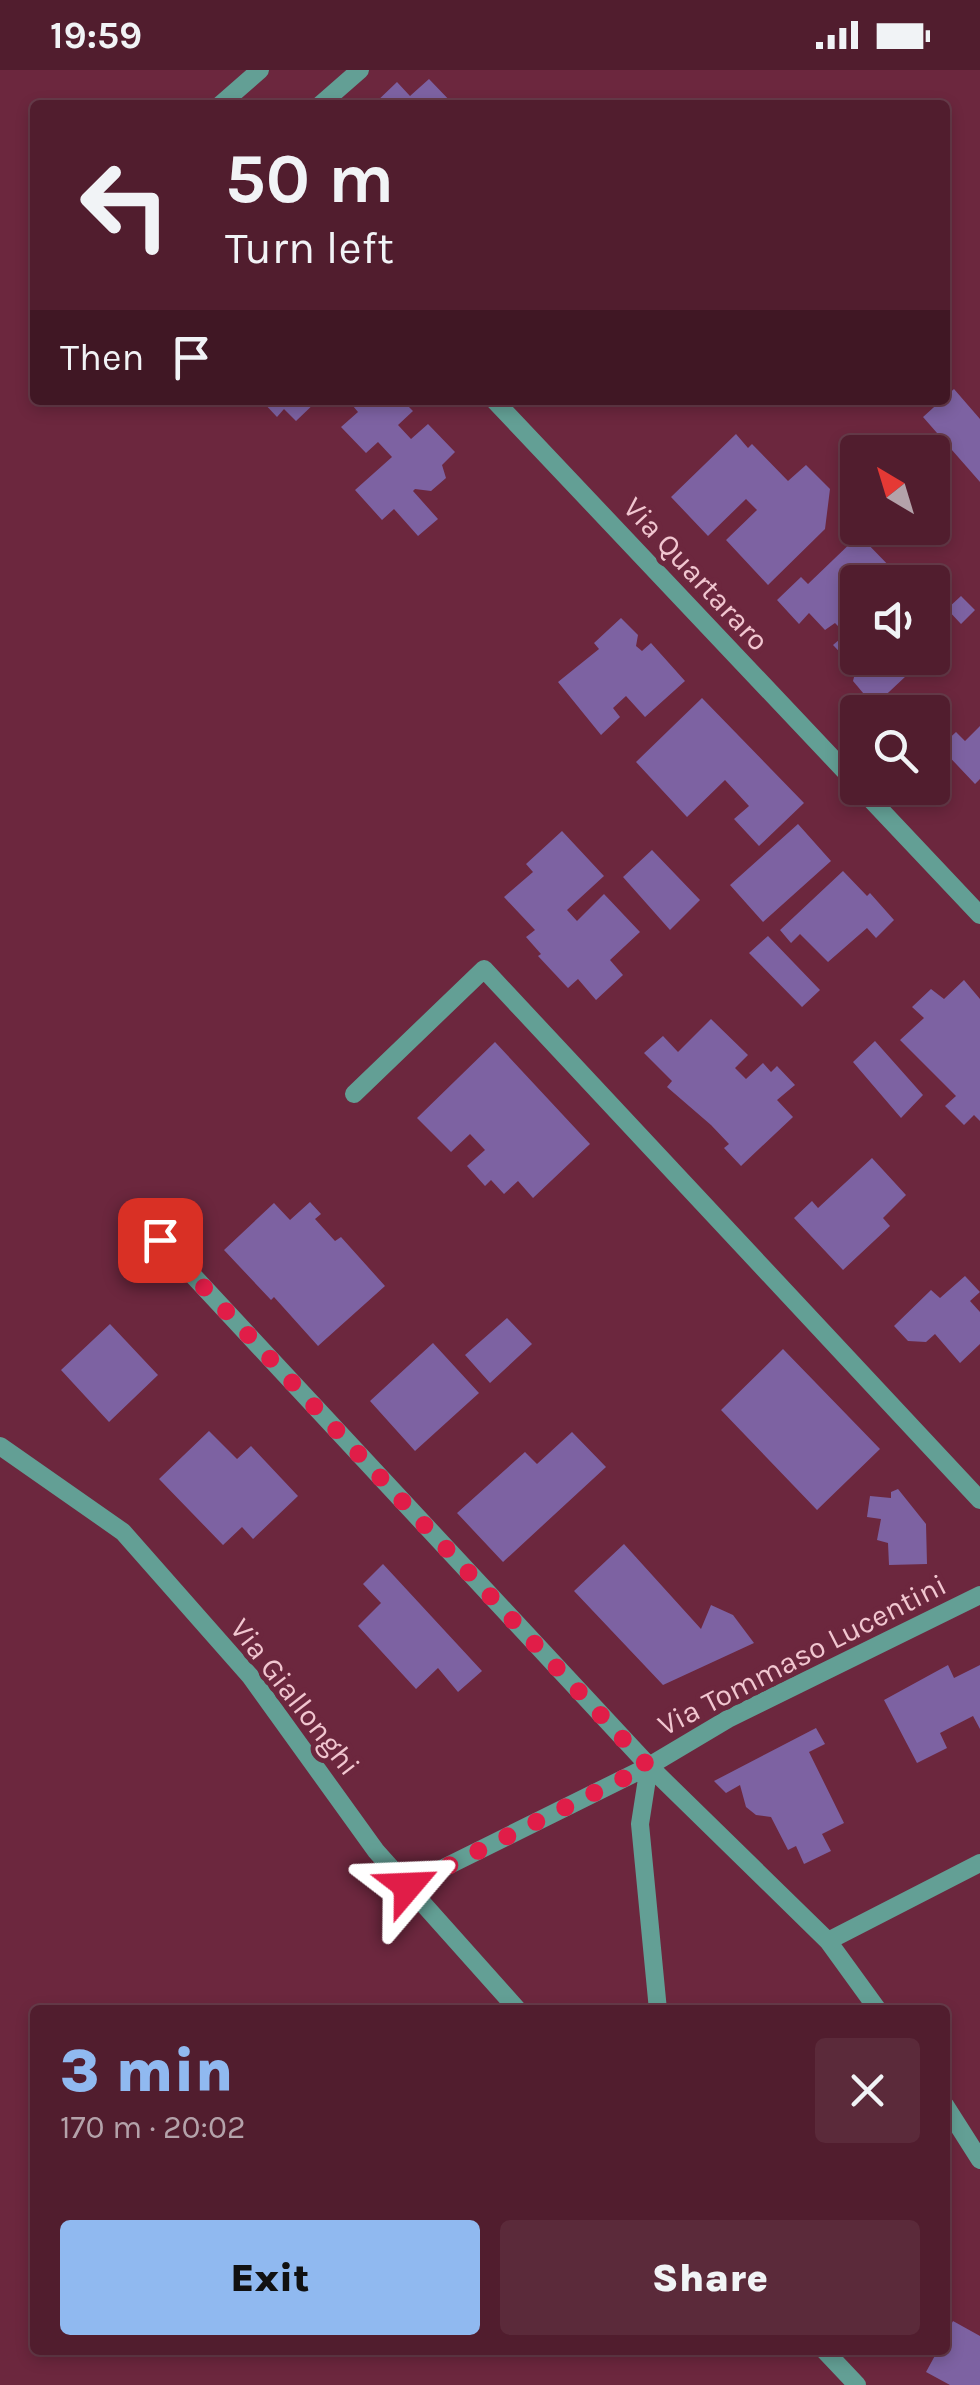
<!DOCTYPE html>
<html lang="en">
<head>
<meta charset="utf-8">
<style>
	body { margin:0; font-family:Karla,sans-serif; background:#5b2a3a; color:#f1f3f6; height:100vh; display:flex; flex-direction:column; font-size:38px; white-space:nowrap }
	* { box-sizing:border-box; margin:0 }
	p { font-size:32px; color:#b4a2aa }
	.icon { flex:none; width:55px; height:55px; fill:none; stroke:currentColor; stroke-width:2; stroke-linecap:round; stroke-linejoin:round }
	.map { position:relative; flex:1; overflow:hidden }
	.drawer { position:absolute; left:30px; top:1935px; width:920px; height:350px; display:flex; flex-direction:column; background:#511d2e; border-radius:10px; box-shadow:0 5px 15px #0003,0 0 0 2px #673b4a }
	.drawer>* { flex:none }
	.banner { position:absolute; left:30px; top:30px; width:920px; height:305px; border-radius:10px; box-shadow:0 5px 15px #0003,0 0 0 2px #673b4a; background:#511d2e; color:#f1f3f6; overflow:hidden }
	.needle { width:65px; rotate:322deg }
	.controls { position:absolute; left:840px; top:365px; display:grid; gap:20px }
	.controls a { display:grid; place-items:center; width:110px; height:110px; border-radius:10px; background:#511d2e; box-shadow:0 5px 15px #0003,0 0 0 2px #673b4a; font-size:50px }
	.pin { position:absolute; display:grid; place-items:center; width:85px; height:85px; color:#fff; margin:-42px; border-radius:20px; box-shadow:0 5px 15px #0006 }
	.me { position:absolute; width:110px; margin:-55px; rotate:64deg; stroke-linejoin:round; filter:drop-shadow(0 0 8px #0008) }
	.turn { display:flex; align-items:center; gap:35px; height:210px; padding:0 30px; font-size:45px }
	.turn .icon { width:130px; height:130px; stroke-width:2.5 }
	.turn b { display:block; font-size:70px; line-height:85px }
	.then { display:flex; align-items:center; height:95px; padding:0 30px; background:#0003; gap:20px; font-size:38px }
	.round { display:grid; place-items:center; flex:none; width:105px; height:105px; border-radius:10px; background:#5b2a3a }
	.head { display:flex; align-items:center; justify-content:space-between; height:170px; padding:0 30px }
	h1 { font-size:60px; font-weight:800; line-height:75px; color:#90b9f0 }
	.action { display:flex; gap:20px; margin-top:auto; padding:20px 30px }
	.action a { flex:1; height:115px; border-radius:10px; background:#90b9f0; color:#111; font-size:40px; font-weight:800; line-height:115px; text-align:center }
	.action a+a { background:#5b2a3a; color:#f1f3f6 }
	.status { display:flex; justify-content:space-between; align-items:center; height:70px; padding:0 50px; background:#511d2e; direction:ltr }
	.status svg { height:28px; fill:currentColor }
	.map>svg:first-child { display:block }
	.building { fill:#7d62a2 }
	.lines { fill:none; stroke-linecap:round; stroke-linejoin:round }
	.minor { stroke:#639f95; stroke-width:18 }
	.route { stroke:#e11d48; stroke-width:18; stroke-dasharray:0 32.4 }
	.labels { text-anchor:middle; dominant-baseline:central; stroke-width:10; stroke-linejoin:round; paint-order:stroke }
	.street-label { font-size:30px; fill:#f1c6d0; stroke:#6c273e }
</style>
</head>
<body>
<div class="status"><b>19:59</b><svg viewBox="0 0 49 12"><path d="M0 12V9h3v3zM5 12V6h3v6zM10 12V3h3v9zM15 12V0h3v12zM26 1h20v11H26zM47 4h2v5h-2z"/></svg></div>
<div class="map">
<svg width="980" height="2315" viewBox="0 0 980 2315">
	<rect width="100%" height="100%" fill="#6c273e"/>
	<path class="building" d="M 429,9 L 454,35 L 373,35 L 397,12 L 410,26 Z
		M 954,319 L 980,349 L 980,412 L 923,347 Z
		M 261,330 L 318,330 L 296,351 L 284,339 L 277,347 Z
		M 360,330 L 402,330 L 413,341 L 398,355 L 411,369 L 428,354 L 455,382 L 442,395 L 446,408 L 431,421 L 415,419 L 413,421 L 438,449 L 418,466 L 394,439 L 382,450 L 355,420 L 392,387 L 378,372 L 366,383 L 341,357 L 358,342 L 353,336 Z
		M 736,364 L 748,378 L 752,374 L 788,411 L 806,395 L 830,419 L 825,459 L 768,515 L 726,470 L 757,440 L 746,429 L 708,466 L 671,427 Z
		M 859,465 L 897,504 L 888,512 L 858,512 L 858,588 L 898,588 L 893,592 L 906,606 L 874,636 L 853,611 L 856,599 L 833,575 L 846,564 L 835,553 L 825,560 L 809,543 L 799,554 L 777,530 L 801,507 L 808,514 Z
		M 961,526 L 975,540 L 961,554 L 947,539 Z
		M 621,548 L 638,565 L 636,576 L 642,581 L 651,573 L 685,611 L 645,647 L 626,626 L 613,638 L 620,647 L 601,665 L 558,612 L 599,579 L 594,573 Z
		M 702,628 L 804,733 L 759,776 L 734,749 L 749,736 L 725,710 L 687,747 L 636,692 Z
		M 980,656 L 980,709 L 975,714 L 940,677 L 956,662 L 965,671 Z
		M 798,754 L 831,791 L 763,852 L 730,815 Z
		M 562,761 L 604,806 L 567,840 L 577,851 L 604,824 L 640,862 L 610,890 L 623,905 L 596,930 L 578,909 L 568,918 L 538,886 L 541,884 L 526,867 L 535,860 L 504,827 L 533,802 L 526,794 Z
		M 652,780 L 700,830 L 670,860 L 623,807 Z
		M 843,801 L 867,826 L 870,823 L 894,850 L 876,868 L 867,858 L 828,892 L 800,864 L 791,873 L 780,860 Z
		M 768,866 L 820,920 L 802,937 L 749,883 Z
		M 964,910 L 980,929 L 980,1051 L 974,1045 L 964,1055 L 945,1036 L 956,1026 L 900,970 L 924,948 L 912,937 L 931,919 L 944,929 Z
		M 711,949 L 748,985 L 735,998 L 746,1009 L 763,993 L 771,1002 L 777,996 L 795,1015 L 777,1030 L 793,1047 L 741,1096 L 724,1078 L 729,1074 L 711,1055 L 667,1017 L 672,1011 L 644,983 L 663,966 L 678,982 Z
		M 875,971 L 923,1025 L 901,1048 L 853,992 Z
		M 495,972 L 590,1074 L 533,1128 L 518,1111 L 504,1124 L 491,1110 L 485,1116 L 467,1096 L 485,1080 L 470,1064 L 451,1082 L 417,1048 Z
		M 872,1088 L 906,1125 L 883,1148 L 890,1156 L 843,1200 L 794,1148 L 812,1131 L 818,1138 Z
		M 310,1132 L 321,1144 L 315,1149 L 335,1171 L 341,1167 L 385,1216 L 318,1276 L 274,1227 L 271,1230 L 224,1180 L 274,1133 L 290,1150 Z
		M 965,1206 L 980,1222 L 970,1231 L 980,1242 L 980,1274 L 960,1293 L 935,1264 L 926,1272 L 908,1271 L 894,1256 L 931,1220 L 940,1228 Z
		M 507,1248 L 532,1274 L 490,1313 L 465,1285 Z
		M 110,1254 L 158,1305 L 109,1352 L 61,1300 Z
		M 433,1273 L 479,1323 L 415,1381 L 370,1331 Z
		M 783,1279 L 880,1379 L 817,1440 L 721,1340 Z
		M 209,1361 L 237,1389 L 251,1376 L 298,1426 L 253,1469 L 242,1457 L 223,1475 L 159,1409 Z
		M 572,1362 L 606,1397 L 503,1492 L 457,1443 L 525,1382 L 537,1394 Z
		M 898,1419 L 926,1454 L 927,1494 L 889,1495 L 888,1473 L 877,1470 L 881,1449 L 867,1447 L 870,1426 L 891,1428 L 891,1422 Z
		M 624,1474 L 701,1559 L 711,1535 L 733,1545 L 754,1573 L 663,1615 L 574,1521 Z
		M 383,1494 L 482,1601 L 458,1622 L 438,1598 L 416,1619 L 358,1556 L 381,1533 L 363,1514 Z
		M 948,1595 L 954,1608 L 980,1595 L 980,1659 L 973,1646 L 940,1663 L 947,1678 L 917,1693 L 884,1630 Z
		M 816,1658 L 825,1674 L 809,1682 L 844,1753 L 822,1764 L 831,1781 L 804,1794 L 796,1776 L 788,1780 L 771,1747 L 756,1745 L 746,1737 L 740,1715 L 726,1723 L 714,1711 Z
		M 953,2251 L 980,2266 L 980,2315 L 950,2315 L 926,2302 L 938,2280 L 945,2280 L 945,2266 Z"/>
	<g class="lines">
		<path class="minor" d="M 220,35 L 260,0
			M 320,35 L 360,0
			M 494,330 L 858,715
			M 860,718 L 980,845
			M 354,1024 L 484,899 L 980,1430
			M 160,1170 L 649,1696 L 828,1871 L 878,1940
			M 0,1376 L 123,1462 L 250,1606 L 376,1781 L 518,1940
			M 649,1696 L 640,1754 L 658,1940
			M 407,1816 L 649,1696 L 728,1649 L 980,1525
			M 828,1871 L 980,1793
			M 945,2035 L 980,2090
			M 824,2280 L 857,2315"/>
	</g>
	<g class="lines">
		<path class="route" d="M 160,1170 L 648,1696 L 408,1816"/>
	</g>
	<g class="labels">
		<g class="street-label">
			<text transform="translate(696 504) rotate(47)">Via Quartararo</text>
			<text transform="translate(802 1585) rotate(-27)">Via Tommaso Lucentini</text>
			<text transform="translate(295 1627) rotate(52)">Via Giallonghi</text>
		</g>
	</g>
</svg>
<div class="controls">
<a><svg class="needle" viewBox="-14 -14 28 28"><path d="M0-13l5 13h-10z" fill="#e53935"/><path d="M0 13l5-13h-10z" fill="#b4a2aa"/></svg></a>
<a><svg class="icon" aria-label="sound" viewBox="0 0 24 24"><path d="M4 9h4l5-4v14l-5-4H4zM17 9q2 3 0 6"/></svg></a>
<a><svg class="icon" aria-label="search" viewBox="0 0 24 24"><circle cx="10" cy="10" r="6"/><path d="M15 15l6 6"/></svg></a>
</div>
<div class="pin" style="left:160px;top:1170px;background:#d93025"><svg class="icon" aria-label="arrive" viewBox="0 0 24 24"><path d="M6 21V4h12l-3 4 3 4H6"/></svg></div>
<svg class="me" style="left:408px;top:1816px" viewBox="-20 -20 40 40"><path d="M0-17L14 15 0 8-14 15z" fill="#e11d48" stroke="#fff" stroke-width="4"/></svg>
<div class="banner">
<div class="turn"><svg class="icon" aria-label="left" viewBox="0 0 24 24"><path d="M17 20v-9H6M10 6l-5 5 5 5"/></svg><div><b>50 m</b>Turn left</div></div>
<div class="then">Then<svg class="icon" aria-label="arrive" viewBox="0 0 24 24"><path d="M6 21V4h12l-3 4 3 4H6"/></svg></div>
</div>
<section class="drawer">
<div class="head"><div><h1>3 min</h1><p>170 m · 20:02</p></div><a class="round"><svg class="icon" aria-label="close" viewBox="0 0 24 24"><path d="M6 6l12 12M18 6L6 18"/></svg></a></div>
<div class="action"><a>Exit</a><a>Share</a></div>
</section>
</div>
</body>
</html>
